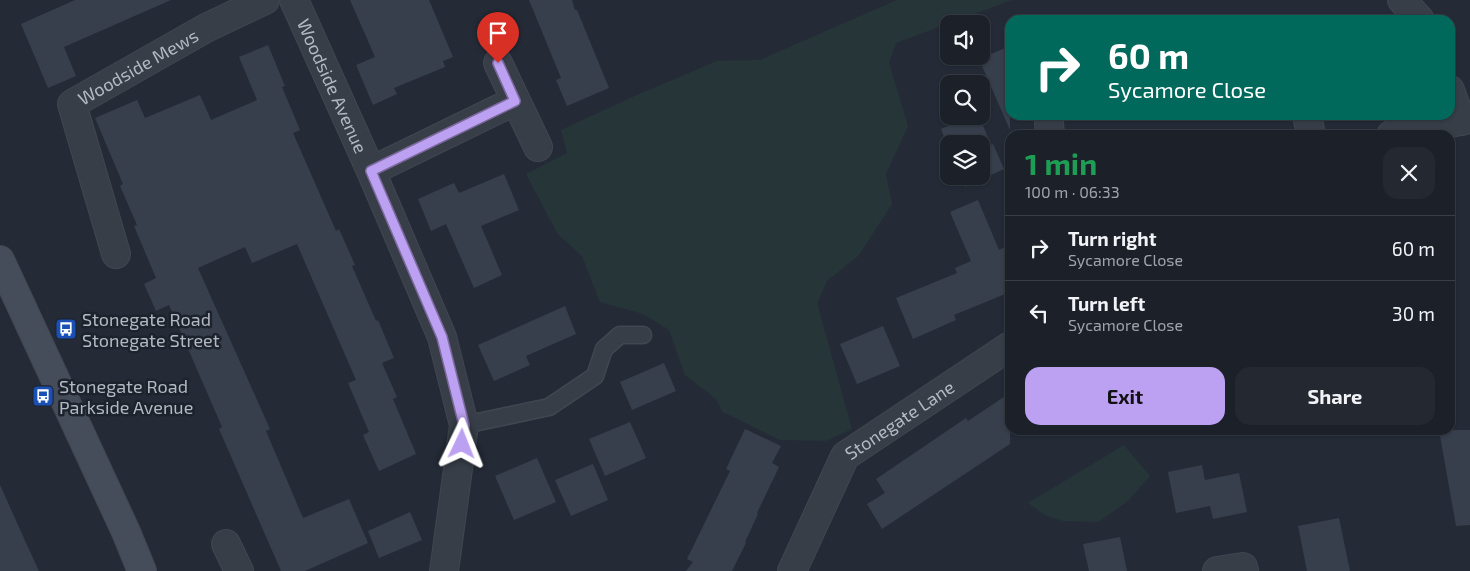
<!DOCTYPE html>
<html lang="en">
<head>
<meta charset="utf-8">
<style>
	body { margin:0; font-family:"Exo 2",sans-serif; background:#242831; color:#f1f3f6; height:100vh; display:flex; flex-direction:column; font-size:19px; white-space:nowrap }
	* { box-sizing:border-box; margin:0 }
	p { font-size:16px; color:#a0a3a8 }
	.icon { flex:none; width:28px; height:28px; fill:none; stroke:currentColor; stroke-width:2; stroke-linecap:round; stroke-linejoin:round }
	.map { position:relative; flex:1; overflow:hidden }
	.details { position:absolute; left:1005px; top:130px; width:450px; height:305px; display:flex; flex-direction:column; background:#1b2029; border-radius:15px; box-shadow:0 1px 4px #0004,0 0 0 1px #393e46 }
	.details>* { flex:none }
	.hud { position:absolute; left:1005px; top:15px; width:450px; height:105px; border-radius:15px; box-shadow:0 1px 4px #0004,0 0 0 1px #393e46; background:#00695c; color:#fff; overflow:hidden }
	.fabs { position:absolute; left:940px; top:15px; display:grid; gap:10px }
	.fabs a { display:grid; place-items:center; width:50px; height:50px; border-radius:10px; background:#1b2029; box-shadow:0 1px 4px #0004,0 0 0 1px #393e46; font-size:25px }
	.pin { position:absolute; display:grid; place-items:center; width:42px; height:42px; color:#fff; margin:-51px -21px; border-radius:50% 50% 50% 0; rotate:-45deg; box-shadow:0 0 5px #0007 }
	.pin .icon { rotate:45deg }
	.me { position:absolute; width:55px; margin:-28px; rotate:2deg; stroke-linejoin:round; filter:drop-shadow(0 0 4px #0008) }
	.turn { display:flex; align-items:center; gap:18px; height:105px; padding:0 20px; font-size:22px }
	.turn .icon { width:65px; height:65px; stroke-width:2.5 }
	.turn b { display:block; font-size:35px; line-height:42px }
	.round { display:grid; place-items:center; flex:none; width:52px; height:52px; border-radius:15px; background:#242831 }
	.overview { display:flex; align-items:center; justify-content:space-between; height:85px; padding:0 20px }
	h1 { font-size:30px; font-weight:700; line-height:38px; color:#1e9e55 }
	.cta { display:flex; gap:10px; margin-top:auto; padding:10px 20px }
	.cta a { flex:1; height:58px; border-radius:15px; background:#bca0f2; color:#111; font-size:20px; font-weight:700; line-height:58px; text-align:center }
	.cta a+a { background:#242831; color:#f1f3f6 }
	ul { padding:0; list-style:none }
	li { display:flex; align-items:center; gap:15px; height:65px; padding:0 20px; border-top:1px solid #393e46 }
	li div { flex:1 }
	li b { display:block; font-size:19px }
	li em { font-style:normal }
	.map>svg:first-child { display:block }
	.green { fill:#263538 }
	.building { fill:#373f4d }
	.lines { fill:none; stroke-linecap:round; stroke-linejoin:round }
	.service-casing { stroke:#414750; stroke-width:19 }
	.minor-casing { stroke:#414750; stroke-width:30 }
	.secondary-casing { stroke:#414750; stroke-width:30 }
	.service { stroke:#383e48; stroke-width:16 }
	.minor { stroke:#383e48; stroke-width:28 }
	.secondary { stroke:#464d5a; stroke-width:28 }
	.route-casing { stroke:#7a689d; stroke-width:12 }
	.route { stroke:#bca0f2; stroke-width:9 }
	.labels { text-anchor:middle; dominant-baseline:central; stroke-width:5; stroke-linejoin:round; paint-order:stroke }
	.street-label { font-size:18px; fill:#b3b8c3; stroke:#1d232c }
	.poi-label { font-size:18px; fill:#b3b8c3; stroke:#1d232c; text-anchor:start }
</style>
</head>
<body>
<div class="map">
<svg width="1470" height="571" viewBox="0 0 1470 571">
	<rect width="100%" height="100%" fill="#242b37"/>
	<path class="green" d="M 897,0 L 1012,0 L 896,43 L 889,63 L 908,126 L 886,174 L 892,204 L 859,255 L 827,281 L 817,303 L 852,429 L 826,441 L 780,440 L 723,412 L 715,398 L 685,375 L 669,330 L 643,314 L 600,302 L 582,256 L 557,233 L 526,174 L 567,153 L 561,130 L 637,95 L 717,61 L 760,60 Z
		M 1124,445 L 1150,476 L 1128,501 L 1098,522 L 1063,521 L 1045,515 L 1028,503 Z"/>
	<path class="building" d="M 75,0 L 171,0 L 64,47 L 76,76 L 48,88 L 21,24 Z
		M 350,0 L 429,0 L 453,57 L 443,61 L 445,67 L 394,88 L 397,94 L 373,105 L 356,65 L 375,57 Z
		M 529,0 L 572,0 L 575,10 L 577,10 L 609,88 L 567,106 L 556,80 L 561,78 Z
		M 268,45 L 285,86 L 282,87 L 300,130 L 293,133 L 336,231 L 339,229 L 355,265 L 352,266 L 376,321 L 378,320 L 394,358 L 382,363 L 397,397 L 393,399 L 416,454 L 379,471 L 363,435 L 369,432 L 348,383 L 356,380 L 297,244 L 252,263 L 245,247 L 198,268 L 270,429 L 266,431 L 303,518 L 349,499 L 368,543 L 305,571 L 281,571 L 219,429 L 222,427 L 169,305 L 156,311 L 144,284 L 156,278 L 134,226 L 137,225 L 120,186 L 123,184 L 95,118 L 137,100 L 145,118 L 200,95 L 211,120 L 257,100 L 239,57 Z
		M 1010,46 L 1010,130 L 979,59 Z
		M 972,116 L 979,116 L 991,145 L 993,144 L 1004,169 L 965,187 L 960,176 L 981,176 L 981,144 L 949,144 L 949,150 L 941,129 Z
		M 504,174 L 519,210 L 481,226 L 502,275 L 474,288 L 446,224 L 431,231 L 418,199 L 454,183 L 459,193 Z
		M 978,200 L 999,250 L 1010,245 L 1010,292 L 954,315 L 956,320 L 913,339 L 896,298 L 957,273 L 955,268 L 971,261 L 950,212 Z
		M 565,306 L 576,334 L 526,356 L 530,365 L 494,381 L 478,345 Z
		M 883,326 L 900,366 L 857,384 L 840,344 Z
		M 664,363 L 676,391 L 632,410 L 620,382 Z
		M 1010,393 L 1010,444 L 882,529 L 867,504 L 885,493 L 876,479 L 966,418 L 968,421 Z
		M 630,422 L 646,458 L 605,476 L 589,439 Z
		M 745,429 L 781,446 L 772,463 L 779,467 L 757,513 L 758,514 L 745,542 L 746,543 L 732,571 L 686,571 L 693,562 L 687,559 L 730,471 L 726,469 Z
		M 1439,430 L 1470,430 L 1470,525 L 1456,526 Z
		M 537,458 L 556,502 L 514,520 L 495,476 Z
		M 593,464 L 608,500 L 571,516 L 555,480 Z
		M 1202,465 L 1205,480 L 1239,473 L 1247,512 L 1213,519 L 1210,506 L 1176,513 L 1168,472 Z
		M 0,485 L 27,545 L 39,571 L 0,571 Z
		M 410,512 L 422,540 L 379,558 L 368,531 Z
		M 1339,518 L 1350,571 L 1307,571 L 1298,526 Z
		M 1120,537 L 1127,571 L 1089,571 L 1083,544 Z"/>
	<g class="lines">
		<g class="service-casing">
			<path id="service" d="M 464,425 L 549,407 L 595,376 L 604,349 L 620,335 L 643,335"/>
		</g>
		<g class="minor-casing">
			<g id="minor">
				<path id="s1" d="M 294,0 L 371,171 L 442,337 L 464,425 L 444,571"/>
				<path d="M 1402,0 L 1420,20"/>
				<path d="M 498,63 L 538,147"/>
				<path d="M 1450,90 L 1461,121"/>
				<path d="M 1307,115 L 1311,135"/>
				<path d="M 1049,123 L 1050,135"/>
				<path d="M 1391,135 L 1470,119"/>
				<path d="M 371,171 L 515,101"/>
				<path id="s2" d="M 116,254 L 72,104 L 206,28 L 265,0"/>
				<path d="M 226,544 L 239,571"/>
				<path id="s3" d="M 792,571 L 845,456 L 1010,346"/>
				<path d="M 1217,571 L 1243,567 L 1244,571"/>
			</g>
		</g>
		<g class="secondary-casing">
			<path id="secondary" d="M 0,260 L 126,532 L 142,571"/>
		</g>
		<use href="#service" class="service"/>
		<use href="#minor" class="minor"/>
		<use href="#secondary" class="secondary"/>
	</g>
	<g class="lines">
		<g class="route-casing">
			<path id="route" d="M 462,444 L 464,425 L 442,337 L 371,171 L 515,101 L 498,63"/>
		</g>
		<use href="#route" class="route"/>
	</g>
	<defs>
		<g id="bus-square" transform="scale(1.125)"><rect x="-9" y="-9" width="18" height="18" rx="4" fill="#1a4fb4" stroke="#1d232c"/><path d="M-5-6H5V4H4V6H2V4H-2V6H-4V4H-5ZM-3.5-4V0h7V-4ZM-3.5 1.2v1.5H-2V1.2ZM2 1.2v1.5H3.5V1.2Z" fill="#fff"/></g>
	</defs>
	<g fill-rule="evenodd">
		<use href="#bus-square" x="66" y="329"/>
		<use href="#bus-square" x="43" y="396"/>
	</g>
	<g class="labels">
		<g class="street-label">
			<text stroke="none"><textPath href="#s2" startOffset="232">Woodside Mews</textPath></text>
			<text stroke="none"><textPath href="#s1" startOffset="94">Woodside Avenue</textPath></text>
			<text stroke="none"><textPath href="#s3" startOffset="192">Stonegate Lane</textPath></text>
		</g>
		<g class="poi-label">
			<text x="82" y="319">Stonegate Road<tspan x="82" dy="21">Stonegate Street</tspan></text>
			<text x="59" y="386">Stonegate Road<tspan x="59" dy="21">Parkside Avenue</tspan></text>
		</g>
	</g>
</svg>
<div class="fabs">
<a><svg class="icon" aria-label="sound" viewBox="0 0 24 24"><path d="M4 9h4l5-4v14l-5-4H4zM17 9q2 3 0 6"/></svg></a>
<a><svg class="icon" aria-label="search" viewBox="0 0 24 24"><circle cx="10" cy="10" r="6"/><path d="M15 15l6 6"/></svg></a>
<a><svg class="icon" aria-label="layers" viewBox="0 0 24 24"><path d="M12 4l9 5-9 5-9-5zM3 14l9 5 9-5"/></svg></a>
</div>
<div class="pin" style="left:498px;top:63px;background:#d93025"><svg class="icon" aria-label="arrive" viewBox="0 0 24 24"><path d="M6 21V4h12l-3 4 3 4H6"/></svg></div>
<svg class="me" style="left:462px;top:444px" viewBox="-20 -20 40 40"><path d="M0-17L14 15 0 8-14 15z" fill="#bca0f2" stroke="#fff" stroke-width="4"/></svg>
<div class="hud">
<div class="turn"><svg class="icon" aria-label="right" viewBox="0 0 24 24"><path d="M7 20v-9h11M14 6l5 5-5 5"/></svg><div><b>60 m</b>Sycamore Close</div></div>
</div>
<section class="details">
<div class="overview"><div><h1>1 min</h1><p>100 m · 06:33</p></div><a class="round"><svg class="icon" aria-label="close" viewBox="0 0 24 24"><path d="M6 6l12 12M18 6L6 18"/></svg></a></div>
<ul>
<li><svg class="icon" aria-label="right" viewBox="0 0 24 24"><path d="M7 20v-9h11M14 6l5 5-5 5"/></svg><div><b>Turn right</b><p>Sycamore Close</p></div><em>60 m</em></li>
<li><svg class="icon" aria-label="left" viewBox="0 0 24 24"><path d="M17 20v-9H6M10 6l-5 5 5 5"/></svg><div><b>Turn left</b><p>Sycamore Close</p></div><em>30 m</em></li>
</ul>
<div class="cta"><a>Exit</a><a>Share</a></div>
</section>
</div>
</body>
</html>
